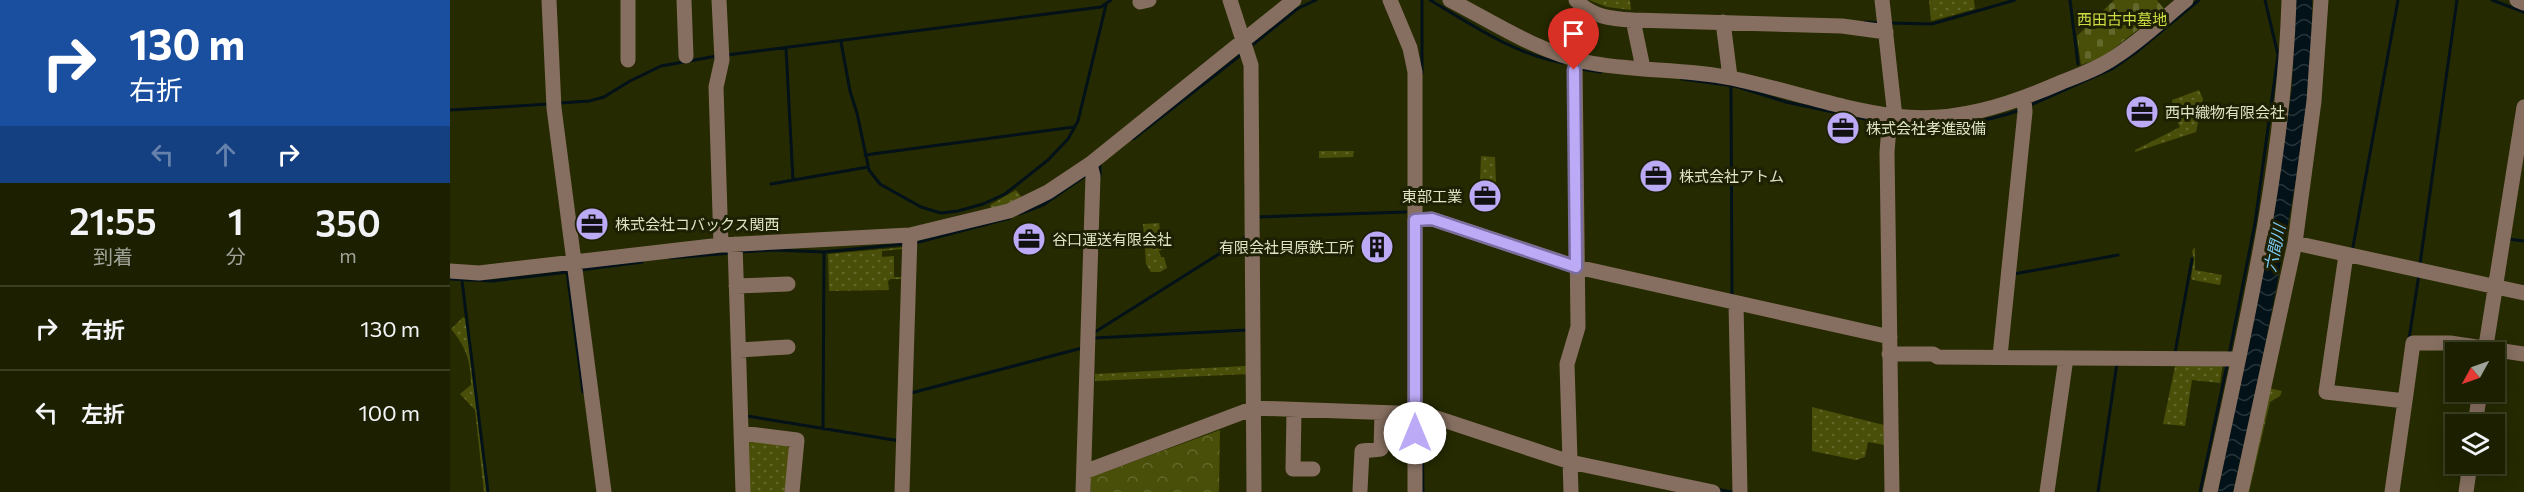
<!DOCTYPE html>
<html lang="ja">
<head>
<meta charset="utf-8">
<style>
	body { margin:0; font-family:Commissioner,"Noto Sans JP",sans-serif; background:#25280a; color:#f1f3f6; height:100vh; display:flex; flex-direction:column; font-size:22px; white-space:nowrap }
	* { box-sizing:border-box; margin:0 }
	p { font-size:20px; color:#a0a399 }
	.icon { flex:none; width:33px; height:33px; fill:none; stroke:currentColor; stroke-width:2; stroke-linecap:round; stroke-linejoin:round }
	.map { position:relative; flex:1; overflow:hidden }
	.details { display:flex; flex-direction:column; background:#1c2000; width:450px }
	.details>* { flex:none }
	.banner { background:#1a4fa0; color:#fff; overflow:hidden }
	.needle { width:39px; rotate:230deg }
	.fabs { position:absolute; left:1995px; top:342px; display:grid; gap:12px }
	.fabs a { display:grid; place-items:center; width:60px; height:60px; border-radius:0px; background:#1c2000; box-shadow:0 3px 15px #0003,0 0 0 2px #3a3e22; font-size:30px }
	.pin { position:absolute; display:grid; place-items:center; width:51px; height:51px; color:#fff; margin:-62px -26px; border-radius:50% 50% 50% 0; rotate:-45deg; box-shadow:0 0 6px #0007 }
	.pin .icon { rotate:45deg }
	.me { position:absolute; width:66px; margin:-33px; rotate:0deg; stroke-linejoin:round; filter:drop-shadow(0 0 4px #0008) }
	.turn { display:flex; align-items:center; gap:21px; height:126px; padding:0 30px; font-size:27px }
	.turn .icon { width:78px; height:78px; stroke-width:2.5 }
	.turn b { display:block; font-size:42px; line-height:51px }
	.lanes { display:flex; align-items:center; height:57px; padding:0 30px; background:#0003; justify-content:center; gap:30px; direction:ltr }
	.lanes .off { opacity:.35 }
	.eta { display:flex; justify-content:space-evenly; align-items:center; height:102px; text-align:center }
	.eta b { font-size:36px; font-weight:600; line-height:42px }
	ul { padding:0; list-style:none }
	li { display:flex; align-items:center; gap:18px; height:84px; padding:0 30px; border-top:2px solid #3a3e22 }
	li div { flex:1 }
	li b { display:block; font-size:22px }
	li em { font-style:normal }
	main { display:flex; flex:1; min-height:0 }
	.map>svg:first-child { display:block }
	.grass { fill:url(#grass-dots); fill-rule:evenodd }
	.cemetery { fill:url(#cemetery-stones) }
	.park { fill:url(#park-crowns) }
	.water { fill:url(#water-waves) }
	.lines { fill:none; stroke-linecap:round; stroke-linejoin:round }
	.stream { stroke:#031119; stroke-width:3 }
	.minor { stroke:#866f60; stroke-width:15 }
	.route-casing { stroke:#7a6ea0; stroke-width:15 }
	.route { stroke:#bcaaf6; stroke-width:10 }
	.labels { text-anchor:middle; dominant-baseline:central; stroke-width:6; stroke-linejoin:round; paint-order:stroke }
	.park-label { font-size:15px; fill:#cfdd45; stroke:#1d2002 }
	.poi-label { font-size:15px; fill:#dfe4c5; stroke:#1d2002; text-anchor:start }
	.water-label { font-size:16px; font-style:italic; fill:#7cccfa; stroke:#1d2002 }
</style>
</head>
<body>
<main>
<section class="details">
<div class="banner">
<div class="turn"><svg class="icon" aria-label="right" viewBox="0 0 24 24"><path d="M7 20v-9h11M14 6l5 5-5 5"/></svg><div><b>130 m</b>右折</div></div>
<div class="lanes"><svg class="icon off" aria-label="left" viewBox="0 0 24 24"><path d="M17 20v-9H6M10 6l-5 5 5 5"/></svg><svg class="icon off" aria-label="ahead" viewBox="0 0 24 24"><path d="M12 20V5M6 11l6-6 6 6"/></svg><svg class="icon" aria-label="right" viewBox="0 0 24 24"><path d="M7 20v-9h11M14 6l5 5-5 5"/></svg></div>
</div>
<div class="eta">
<div><b>21:55</b><p>到着</p></div>
<div><b>1</b><p>分</p></div>
<div><b>350</b><p>m</p></div>
</div>
<ul>
<li><svg class="icon" aria-label="right" viewBox="0 0 24 24"><path d="M7 20v-9h11M14 6l5 5-5 5"/></svg><div><b>右折</b></div><em>130 m</em></li>
<li><svg class="icon" aria-label="left" viewBox="0 0 24 24"><path d="M17 20v-9H6M10 6l-5 5 5 5"/></svg><div><b>左折</b></div><em>100 m</em></li>
</ul>
</section>
<div class="map">
<svg width="2074" height="492" viewBox="0 0 2074 492">
	<defs>
		<pattern id="grass-dots" width="8" height="8" patternUnits="userSpaceOnUse" patternTransform="scale(1.5)"><rect width="8" height="8" fill="#494f09"/><path d="M2 2h.1M6 6h.1" fill="none" stroke="#63682b" stroke-width="1.8" stroke-linecap="round"/></pattern>
		<pattern id="cemetery-stones" width="16" height="16" patternUnits="userSpaceOnUse" patternTransform="scale(1.5)"><rect width="16" height="16" fill="#494f09"/><path d="M2 7V4a2 2 0 0 1 4 0v3zM10 15v-3a2 2 0 0 1 4 0v3z" fill="#63682b"/></pattern>
		<pattern id="park-crowns" width="20" height="18" patternUnits="userSpaceOnUse" patternTransform="scale(1.5)"><rect width="20" height="18" fill="#494f09"/><path d="M2 6a3 3 0 1 1 6 0M12 15a3 3 0 1 1 6 0" fill="none" stroke="#63682b"/></pattern>
		<pattern id="water-waves" width="16" height="10" patternUnits="userSpaceOnUse" patternTransform="scale(1.5)"><rect width="16" height="10" fill="#031119"/><path d="M0 5q4-4 8 0t8 0" fill="none" stroke="#273439"/></pattern>
	</defs>
	<rect width="100%" height="100%" fill="#262a00"/>
	<path class="grass" d="M 1139,0 L 1180,0 L 1181,10 L 1157,7 Z
		M 1479,0 L 1524,0 L 1525,9 L 1481,21 Z
		M 1749,90 L 1753,99 L 1746,132 L 1685,152 L 1685,150 L 1730,127 L 1723,113 L 1722,100 Z
		M 869,151 L 904,151 L 903,157 L 869,158 Z
		M 1031,156 L 1045,157 L 1046,183 L 1030,182 Z
		M 566,190 L 573,199 L 541,211 L 540,205 Z
		M 709,223 L 713,249 L 709,251 L 711,257 L 714,257 L 717,268 L 710,272 L 701,272 L 696,264 L 693,224 Z
		M 456,247 L 454,279 L 441,279 L 438,281 L 439,290 L 379,291 L 378,254 ZM 453,249 L 453,277 L 444,277 L 444,256 L 432,257 L 432,251 Z
		M 1745,247 L 1745,270 L 1772,275 L 1770,285 L 1743,280 L 1741,278 L 1744,259 L 1742,251 Z
		M 13,317 L 16,319 L 37,492 L 34,492 L 25,410 L 10,394 L 21,385 C 21,361 16,347 1,329 Z
		M 799,362 L 799,374 L 645,381 L 645,374 L 795,366 Z
		M 1726,362 L 1773,362 L 1770,383 L 1742,380 L 1735,426 L 1713,424 Z
		M 1818,388 L 1832,391 L 1830,396 L 1820,402 L 1799,492 L 1794,492 Z
		M 1362,407 L 1434,425 L 1435,445 L 1418,442 L 1415,457 L 1406,460 L 1362,451 Z
		M 301,439 L 337,446 L 341,452 L 337,492 L 298,492 L 296,443 Z"/>
	<path class="cemetery" d="M 1664,0 L 1707,0 L 1714,9 L 1653,57 L 1631,65 L 1627,36 Z"/>
	<path class="park" d="M 770,430 L 769,492 L 641,492 L 641,477 Z"/>
	<path class="water" d="M 1845,0 L 1862,0 C 1863,81 1850,161 1835,241 C 1820,325 1802,409 1783,492 L 1768,492 L 1824,215 L 1842,87 Z"/>
	<g class="lines">
		<path class="stream" d="M 980,0 C 1022,25 1064,54 1113,63
			M 1620,0 L 1628,64
			M 2042,0 L 2074,12
			M 1415,22 L 1429,23
			M 1439,23 L 1482,24 L 1565,0
			M 391,42 L 400,91 L 407,113 L 419,170 L 430,184 L 471,207 L 491,213 L 508,211 L 533,204 L 555,194 L 598,160 L 618,139 L 628,121 L 656,5
			M 801,46 L 847,9 L 866,0
			M 336,48 L 343,180
			M 277,55 L 651,7 L 661,0
			M 1131,69 L 1151,72
			M 972,73 L 972,0
			M 1232,79 L 1285,86 L 1336,102 L 1434,123
			M 1281,86 L 1282,295
			M 110,103 L 139,101 L 154,97 L 180,81 L 211,66 L 267,56
			M 1578,106 L 1662,69 L 1685,53 L 1749,0
			M 0,110 L 100,104
			M 1443,125 C 1480,131 1534,123 1570,110
			M 683,139 L 792,54
			M 415,155 L 624,127
			M 650,176 L 650,164
			M 321,184 L 418,167
			M 569,214 L 593,205 L 635,176
			M 808,217 L 956,212
			M 2058,239 L 2074,241
			M 465,243 L 560,218
			M 291,252 L 324,250 L 374,252 L 455,244
			M 1902,252 L 1948,0
			M 220,258 L 282,253
			M 1970,264 L 2007,0
			M 130,270 L 192,262
			M 117,272 L 133,392
			M 1564,274 L 1668,255
			M 0,279 L 42,281 L 118,272
			M 12,281 L 38,492
			M 645,332 L 796,237
			M 645,338 L 797,330
			M 1959,339 L 1969,274
			M 1725,353 L 1742,259
			M 1779,355 L 1805,223 L 1828,55 L 1815,0
			M 461,393 L 632,348
			M 297,416 L 450,441
			M 373,429 L 374,252
			M 972,431 L 973,492
			M 1266,489 L 1282,492
			M 1648,492 L 1667,363
			M 1750,492 L 1777,365"/>
		<path class="minor" d="M 99,0 L 104,108 L 154,492
			M 178,0 L 178,60
			M 234,0 L 236,56
			M 269,0 L 272,60 L 266,87 L 271,245
			M 780,0 L 801,65 L 804,492
			M 940,0 L 960,48 L 965,72 L 965,492
			M 1000,0 C 1045,23 1086,51 1136,62 C 1183,72 1233,68 1281,78 C 1335,89 1389,109 1445,116 C 1503,124 1559,105 1612,82 C 1630,75 1649,68 1665,57 C 1690,41 1713,19 1736,0
			M 1126,0 C 1142,17 1161,19 1183,20 L 1193,68
			M 1432,0 L 1445,117
			M 2067,0 L 2074,3
			M 690,2 L 699,0
			M 1183,20 L 1392,26 L 1436,32
			M 1273,22 L 1280,77
			M 1440,115 L 1437,152 L 1442,492
			M 965,220 L 982,219 L 1127,267 L 1440,337
			M 1845,243 L 2074,293
			M 285,244 L 293,492
			M 1896,255 L 1876,392 L 1955,401 L 1942,492
			M 0,271 L 29,273 L 271,245 L 460,235 L 559,211 L 598,192 L 640,164 L 844,0
			M 286,286 L 338,284
			M 1286,304 L 1290,492
			M 289,350 L 338,347
			M 2035,352 L 2074,107
			M 1439,354 L 1483,354 L 1488,357 L 1788,359
			M 1550,356 L 1575,112 L 1574,98
			M 1955,401 L 1963,343 L 2000,343 L 2074,354
			M 844,411 L 843,469 L 863,469
			M 2025,424 L 2030,392
			M 291,433 L 347,440 L 342,492
			M 634,472 L 804,408 L 975,414 L 1120,462 L 1263,492
			M 910,490 L 912,451 L 931,449 L 932,413
			M 452,492 L 460,235
			M 633,492 L 643,176 L 640,164
			M 1121,492 L 1117,364 L 1128,327 L 1125,59
			M 1597,492 L 1616,358
			M 1760,492 C 1795,329 1834,167 1839,0
			M 1791,492 L 1845,243 L 1864,101 L 1871,0
			M 2016,492 L 2020,464"/>
	</g>
	<g class="lines">
		<g class="route-casing">
			<path id="route" d="M 965,433 L 965,220 L 982,219 L 1126,267 L 1124,70"/>
		</g>
		<use href="#route" class="route"/>
	</g>
	<defs>
		<g id="office-disc" transform="scale(1.725)"><circle r="9.5" fill="#bcaaf6" stroke="#1d2002"/><path d="M-6-3h4V-5.5h4V-3h4V5H-6ZM-1-4.5V-3h2v-1.5ZM-6 0V1H6V0Z" fill="#111"/></g>
		<g id="building-disc" transform="scale(1.725)"><circle r="9.5" fill="#bcaaf6" stroke="#1d2002"/><path d="M-4-6H4V6H1V3H-1V6H-4ZM-2.5-4.3h1.7v1.8h-1.7ZM.8-4.3h1.7v1.8H.8ZM-2.5-1h1.7V.8h-1.7ZM.8-1h1.7V.8H.8Z" fill="#111"/></g>
	</defs>
	<g fill-rule="evenodd">
		<use href="#office-disc" x="1692" y="112"/>
		<use href="#office-disc" x="1393" y="128"/>
		<use href="#office-disc" x="1206" y="176"/>
		<use href="#office-disc" x="1035" y="196"/>
		<use href="#office-disc" x="142" y="224"/>
		<use href="#office-disc" x="579" y="239"/>
		<use href="#building-disc" x="927" y="247"/>
	</g>
	<g class="labels">
		<g class="park-label">
			<text x="1672" y="19">西田古中墓地</text>
		</g>
		<g class="poi-label">
			<text x="1715" y="112">西中織物有限会社</text>
			<text x="1416" y="128">株式会社孝進設備</text>
			<text x="1229" y="176">株式会社アトム</text>
			<text x="1012" y="196" text-anchor="end">東部工業</text>
			<text x="165" y="224">株式会社コバックス関西</text>
			<text x="602" y="239">谷口運送有限会社</text>
			<text x="904" y="247" text-anchor="end">有限会社貝原鉄工所</text>
		</g>
		<g class="water-label">
			<text transform="translate(1824 248) rotate(-78)">六間川</text>
		</g>
	</g>
</svg>
<div class="fabs">
<a><svg class="needle" viewBox="-14 -14 28 28"><path d="M0-13l5 13h-10z" fill="#e53935"/><path d="M0 13l5-13h-10z" fill="#a0a399"/></svg></a>
<a><svg class="icon" aria-label="layers" viewBox="0 0 24 24"><path d="M12 4l9 5-9 5-9-5zM3 14l9 5 9-5"/></svg></a>
</div>
<div class="pin" style="left:1124px;top:70px;background:#d93025"><svg class="icon" aria-label="arrive" viewBox="0 0 24 24"><path d="M6 21V4h12l-3 4 3 4H6"/></svg></div>
<svg class="me" style="left:965px;top:433px" viewBox="-20 -20 40 40"><circle r="19" fill="#fff"/><path d="M0-13L10 11 0 6-10 11z" fill="#bcaaf6"/></svg>
</div>
</main>
</body>
</html>
